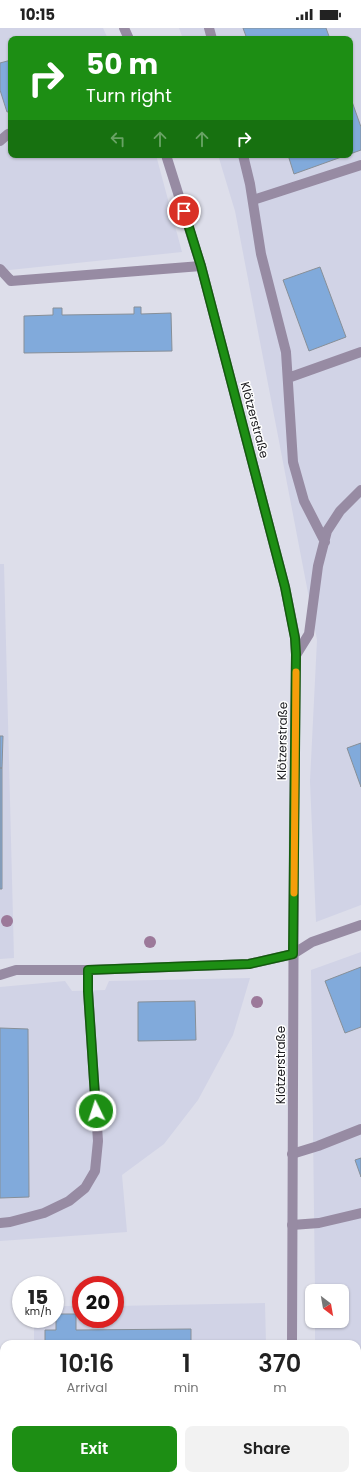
<!DOCTYPE html>
<html lang="en">
<head>
<meta charset="utf-8">
<style>
	body { margin:0; font-family:Poppins,sans-serif; background:#f2f2f2; color:#222; height:100vh; display:flex; flex-direction:column; font-size:15px; white-space:nowrap }
	* { box-sizing:border-box; margin:0 }
	p { font-size:13px; color:#767676 }
	.icon { flex:none; width:22px; height:22px; fill:none; stroke:currentColor; stroke-width:2; stroke-linecap:round; stroke-linejoin:round }
	.map { position:relative; flex:1; overflow:hidden }
	.side { position:absolute; left:0px; top:1312px; width:361px; height:140px; display:flex; flex-direction:column; background:#fff; border-radius:12px 12px 0 0; box-shadow:0 1px 3px #0004 }
	.side>* { flex:none }
	.top-card { position:absolute; left:8px; top:8px; width:345px; height:122px; border-radius:8px; box-shadow:0 1px 3px #0004; background:#1d8e14; color:#fff; overflow:hidden }
	.needle { width:26px; rotate:149deg }
	.tools { position:absolute; left:305px; top:1256px; display:grid; gap:8px }
	.tools a { display:grid; place-items:center; width:44px; height:44px; border-radius:8px; background:#fff; box-shadow:0 1px 3px #0004; font-size:20px }
	.speed { position:absolute; left:12px; top:1248px; display:flex; gap:8px; font-size:20px; font-weight:700; text-align:center }
	.speed>* { display:grid; place-content:center; width:52px; height:52px; border-radius:50%; background:#fff; box-shadow:0 1px 3px #0004; line-height:1 }
	.speed small { font-size:10px; font-weight:400 }
	.speed .limit { border:6px solid #d22; background:#fff; color:#111 }
	.pin { position:absolute; display:grid; place-items:center; width:34px; height:34px; color:#fff; margin:-17px; border:2px solid #fff; border-radius:50%; box-shadow:0 1px 4px #0007 }
	.me { position:absolute; width:44px; margin:-22px; rotate:356deg; stroke-linejoin:round; filter:drop-shadow(0 0 3px #0008) }
	.turn { display:flex; align-items:center; gap:14px; height:84px; padding:0 12px; font-size:18px }
	.turn .icon { width:52px; height:52px; stroke-width:2.5 }
	.turn b { display:block; font-size:28px; line-height:34px }
	.lanes { display:flex; align-items:center; height:38px; padding:0 12px; background:#0003; justify-content:center; gap:20px; direction:ltr }
	.lanes .off { opacity:.35 }
	.eta { display:flex; justify-content:space-evenly; align-items:center; height:68px; text-align:center }
	.eta b { font-size:24px; font-weight:600; line-height:28px }
	.button { display:flex; gap:8px; margin-top:auto; padding:8px 12px }
	.button a { flex:1; height:46px; border-radius:8px; background:#1d8e14; color:#fff; font-size:16px; font-weight:600; line-height:46px; text-align:center }
	.button a+a { background:#f2f2f2; color:#222 }
	.status { display:flex; justify-content:space-between; align-items:center; height:28px; padding:0 20px; background:#fff; direction:ltr }
	.status svg { height:11px; fill:currentColor }
	.map>svg:first-child { display:block }
	.built { fill:#d1d3e6 }
	.building { fill:#81aadb; stroke:#878f98 }
	.lines { fill:none; stroke-linecap:round; stroke-linejoin:round }
	.lane { stroke:#978ba3; stroke-width:10 }
	.street { stroke:#978ba3; stroke-width:10 }
	.tree { fill:#9c799a }
	.route-casing { stroke:#135c0d; stroke-width:10 }
	.route { stroke:#1d8e14; stroke-width:7 }
	.slow { stroke:#f59e0b; stroke-width:7 }
	.labels { text-anchor:middle; dominant-baseline:central; stroke-width:3; stroke-linejoin:round; paint-order:stroke }
	.street-label { font-size:12px; fill:#1a1a1e; stroke:#fff }
</style>
</head>
<body>
<div class="status"><b>10:15</b><svg viewBox="0 0 49 12"><path d="M0 12V9h3v3zM5 12V6h3v6zM10 12V3h3v9zM15 12V0h3v12zM26 1h20v11H26zM47 4h2v5h-2z"/></svg></div>
<div class="map">
<svg width="361" height="1452" viewBox="0 0 361 1452">
	<rect width="100%" height="100%" fill="#dddeea"/>
	<path class="built" d="M 0,0 L 103,0 L 108,11 L 11,11 L 11,127 L 156,127 L 182,224 L 0,243 Z
		M 179,0 L 361,0 L 361,877 L 316,894 L 310,753 L 317,612 L 235,183 L 218,127 L 350,127 L 350,11 L 183,11 Z
		M 0,536 L 4,536 L 14,930 L 0,931 Z
		M 361,924 L 361,1452 L 316,1452 L 316,1448 L 357,1448 L 357,1316 L 315,1316 L 315,1293 L 342,1293 L 342,1263 L 315,1263 L 311,942 Z
		M 250,950 L 233,1007 L 198,1072 L 164,1116 L 122,1147 L 127,1204 L 0,1213 L 0,959 L 65,953 L 72,963 L 105,962 L 109,953 Z
		M 265,1275 L 266,1316 L 34,1316 L 34,1291 L 55,1291 L 55,1278 L 81,1278 L 81,1291 L 115,1291 L 115,1278 Z
		M 36,1448 L 268,1448 L 268,1452 L 36,1452 Z"/>
	<path class="building" d="M 243,0 L 326,0 L 330,11 L 247,11 Z
		M 11,32 L 11,83 L 7,84 L 0,62 L 0,35 Z
		M 350,68 L 361,99 L 361,122 L 350,126 Z
		M 288,127 L 347,127 L 294,146 Z
		M 320,239 L 346,309 L 309,323 L 283,252 Z
		M 134,279 L 141,279 L 141,286 L 171,285 L 172,323 L 24,325 L 24,288 L 53,287 L 53,280 L 62,280 L 62,287 L 134,286 Z
		M 0,708 L 3,708 L 2,740 L 0,740 Z
		M 361,715 L 361,759 L 347,720 Z
		M 0,740 L 2,740 L 2,861 L 0,861 Z
		M 361,939 L 361,999 L 345,1005 L 325,953 Z
		M 195,973 L 196,1012 L 138,1013 L 138,974 Z
		M 0,1000 L 28,1001 L 29,1169 L 0,1170 Z
		M 361,1130 L 361,1149 L 355,1132 Z
		M 56,1286 L 76,1286 L 76,1302 L 191,1301 L 191,1316 L 45,1316 L 45,1302 L 56,1302 Z
		M 361,1339 L 361,1450 L 357,1439 L 357,1341 Z
		M 57,1448 L 72,1448 L 72,1452 L 57,1452 Z"/>
	<g class="lines">
		<path class="lane" d="M 209,0 L 212,11
			M 0,113 L 8,106 L 11,105
			M 243,127 L 250,156 L 261,226 L 286,324 L 293,434 L 304,473 L 325,514
			M 253,172 L 361,137
			M 0,241 L 11,253 L 201,238
			M 288,350 L 361,324
			M 296,627 L 309,606 L 318,538 L 327,503 L 340,483 L 361,462
			M 0,947 L 16,942 L 88,942 L 249,936 L 293,926
			M 292,1126 L 318,1118 L 361,1101
			M 0,1195 L 10,1194 L 44,1185 L 69,1173 L 85,1160 L 95,1143 L 98,1113 L 88,963 L 88,942
			M 292,1197 L 319,1195 L 361,1185
			M 46,1448 L 46,1452"/>
		<path class="street" d="M 124,0 L 129,11
			M 166,127 L 201,238 L 285,559 L 295,609 L 296,627 L 294,795 L 292,1316
			M 293,926 L 312,914 L 361,897
			M 291,1448 L 292,1452"/>
	</g>
	<g class="tree">
		<circle cx="7" cy="893" r="6"/>
		<circle cx="150" cy="914" r="6"/>
		<circle cx="257" cy="974" r="6"/>
	</g>
	<g class="lines">
		<g class="route-casing">
			<path id="route" d="M 96,1083 L 88,963 L 88,942 L 249,936 L 293,926 L 296,626 L 295,610 L 285,559 L 201,238 L 184,183"/>
		</g>
		<use href="#route" class="route"/>
		<path class="slow" d="M 294,865 L 296,644"/>
	</g>
	<g class="labels">
		<g class="street-label">
			<text transform="translate(255 392) rotate(75)">Klötzerstraße</text>
			<text transform="translate(282 713) rotate(-89)">Klötzerstraße</text>
			<text transform="translate(280 1037) rotate(-90)">Klötzerstraße</text>
		</g>
	</g>
</svg>
<div class="tools">
<a><svg class="needle" viewBox="-14 -14 28 28"><path d="M0-13l5 13h-10z" fill="#e53935"/><path d="M0 13l5-13h-10z" fill="#767676"/></svg></a>
</div>
<div class="speed"><div>15<small>km/h</small></div><div class="limit">20</div></div>
<div class="pin" style="left:184px;top:183px;background:#d93025"><svg class="icon" aria-label="arrive" viewBox="0 0 24 24"><path d="M6 21V4h12l-3 4 3 4H6"/></svg></div>
<svg class="me" style="left:96px;top:1083px" viewBox="-20 -20 40 40"><circle r="17" fill="#1d8e14" stroke="#fff" stroke-width="3"/><path d="M0-11L8 9 0 5-8 9z" fill="#fff"/></svg>
<div class="top-card">
<div class="turn"><svg class="icon" aria-label="right" viewBox="0 0 24 24"><path d="M7 20v-9h11M14 6l5 5-5 5"/></svg><div><b>50 m</b>Turn right</div></div>
<div class="lanes"><svg class="icon off" aria-label="left" viewBox="0 0 24 24"><path d="M17 20v-9H6M10 6l-5 5 5 5"/></svg><svg class="icon off" aria-label="ahead" viewBox="0 0 24 24"><path d="M12 20V5M6 11l6-6 6 6"/></svg><svg class="icon off" aria-label="ahead" viewBox="0 0 24 24"><path d="M12 20V5M6 11l6-6 6 6"/></svg><svg class="icon" aria-label="right" viewBox="0 0 24 24"><path d="M7 20v-9h11M14 6l5 5-5 5"/></svg></div>
</div>
<section class="side">
<div class="eta">
<div><b>10:16</b><p>Arrival</p></div>
<div><b>1</b><p>min</p></div>
<div><b>370</b><p>m</p></div>
</div>
<div class="button"><a>Exit</a><a>Share</a></div>
</section>
</div>
</body>
</html>
